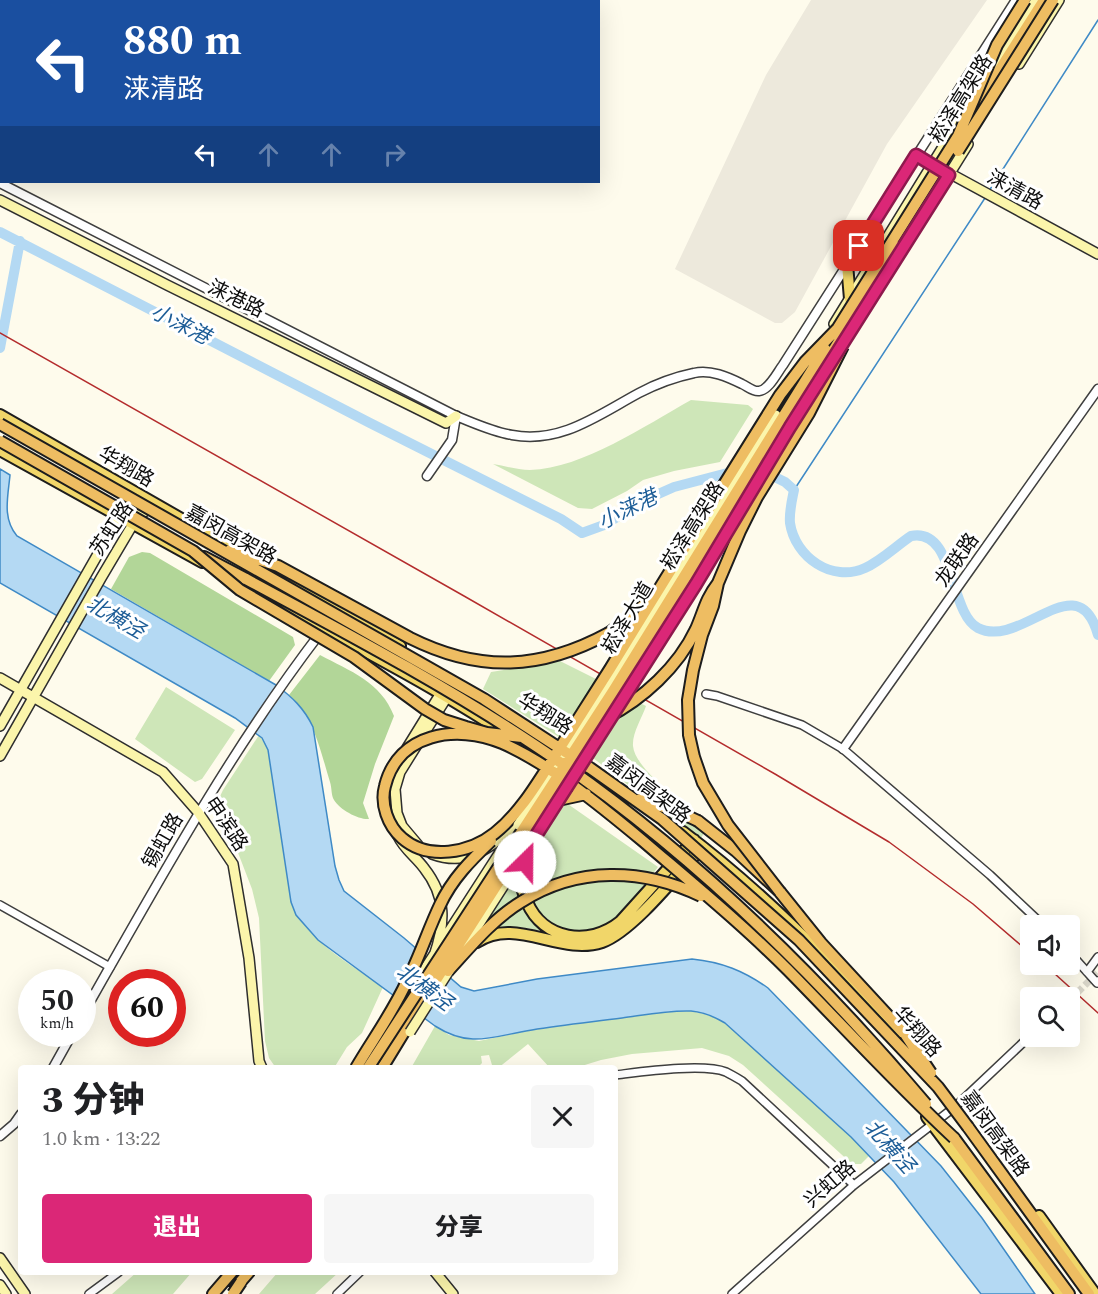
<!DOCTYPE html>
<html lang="zh">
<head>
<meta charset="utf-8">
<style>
	body { margin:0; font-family:Spectral,"Noto Sans SC",serif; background:#f6f6f6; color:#202124; height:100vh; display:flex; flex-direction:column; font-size:22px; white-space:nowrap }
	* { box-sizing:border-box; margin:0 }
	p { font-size:20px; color:#757577 }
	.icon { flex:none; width:33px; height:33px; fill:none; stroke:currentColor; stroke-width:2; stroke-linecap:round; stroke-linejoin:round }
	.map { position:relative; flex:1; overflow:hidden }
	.panel { position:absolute; left:18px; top:1065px; width:600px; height:210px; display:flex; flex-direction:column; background:#fff; border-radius:6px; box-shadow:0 6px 24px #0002 }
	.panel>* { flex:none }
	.top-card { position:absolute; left:0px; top:0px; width:600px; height:183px; box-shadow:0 6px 24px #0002; background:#1a4fa0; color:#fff; overflow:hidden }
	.buttons { position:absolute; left:1020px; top:915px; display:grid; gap:12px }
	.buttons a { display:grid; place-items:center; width:60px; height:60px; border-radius:6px; background:#fff; box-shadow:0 6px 24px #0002; font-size:30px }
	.speed { position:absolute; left:18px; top:969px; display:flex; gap:12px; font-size:30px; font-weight:700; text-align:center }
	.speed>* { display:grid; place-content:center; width:78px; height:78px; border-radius:50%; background:#fff; box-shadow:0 6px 24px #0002; line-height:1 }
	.speed small { font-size:15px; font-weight:400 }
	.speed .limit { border:9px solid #d22; background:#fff; color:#111 }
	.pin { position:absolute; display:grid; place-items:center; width:51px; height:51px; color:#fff; margin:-26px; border-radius:12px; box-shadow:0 3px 9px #0006 }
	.me { position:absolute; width:66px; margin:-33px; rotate:23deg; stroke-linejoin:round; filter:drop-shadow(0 0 4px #0008) }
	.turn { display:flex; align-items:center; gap:21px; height:126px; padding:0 24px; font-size:27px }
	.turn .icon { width:78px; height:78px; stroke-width:2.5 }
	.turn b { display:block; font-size:42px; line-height:51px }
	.lanes { display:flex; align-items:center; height:57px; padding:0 24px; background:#0003; justify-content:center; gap:30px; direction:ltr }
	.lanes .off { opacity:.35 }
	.round { display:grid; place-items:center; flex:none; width:63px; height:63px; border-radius:6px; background:#f6f6f6 }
	.summary { display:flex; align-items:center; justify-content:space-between; height:102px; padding:0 24px }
	h1 { font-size:36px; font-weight:800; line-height:45px }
	.action { display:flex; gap:12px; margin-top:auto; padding:12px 24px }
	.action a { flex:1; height:69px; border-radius:6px; background:#db2777; color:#fff; font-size:24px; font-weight:800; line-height:69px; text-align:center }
	.action a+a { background:#f6f6f6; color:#202124 }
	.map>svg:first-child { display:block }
	.green { fill:#cee6b8 }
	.forest { fill:#b2d698 }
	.plaza { fill:#ede9dc }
	.water { fill:#b4d9f3; stroke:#3f8ac6; stroke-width:1.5 }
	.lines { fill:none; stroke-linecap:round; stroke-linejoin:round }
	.stream { stroke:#3f8ac6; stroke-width:1.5 }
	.river { stroke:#b4d9f3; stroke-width:10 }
	.minor-tunnel { stroke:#dad7ca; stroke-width:7; stroke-dasharray:7 3.5; stroke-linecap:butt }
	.minor-casing { stroke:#3f3f3f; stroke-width:10 }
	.tertiary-casing { stroke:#3f3f3f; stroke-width:11 }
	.secondary-casing { stroke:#2e2e2e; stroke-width:12 }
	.primary-casing { stroke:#1d1d1d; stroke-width:14 }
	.trunk-casing { stroke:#1d1d1d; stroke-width:14 }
	.minor { stroke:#fff; stroke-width:7 }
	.tertiary { stroke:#fff; stroke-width:8 }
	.secondary { stroke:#fbf5ab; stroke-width:9 }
	.primary { stroke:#f1d669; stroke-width:10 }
	.trunk { stroke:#eebd62; stroke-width:10 }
	.rail { stroke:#b42c2d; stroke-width:1.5 }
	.secondary-bridge-casing { stroke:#2e2e2e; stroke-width:12; stroke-linecap:butt }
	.trunk-bridge-casing { stroke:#1d1d1d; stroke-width:14; stroke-linecap:butt }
	.secondary-bridge { stroke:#fbf5ab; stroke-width:9 }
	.trunk-bridge { stroke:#eebd62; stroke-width:10 }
	.route-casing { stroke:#8e194d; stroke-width:15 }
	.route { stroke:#db2777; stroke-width:10 }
	.labels { text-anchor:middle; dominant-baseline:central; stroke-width:6; stroke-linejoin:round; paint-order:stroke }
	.street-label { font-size:20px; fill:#0c0c0c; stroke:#fff }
	.water-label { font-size:21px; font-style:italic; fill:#1d5d97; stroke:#fff }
</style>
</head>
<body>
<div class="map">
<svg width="1098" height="1294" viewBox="0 0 1098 1294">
	<rect width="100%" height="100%" fill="#fefbec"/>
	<path class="green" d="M 691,400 L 748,405 L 753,409 L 720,462 L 674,471 L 643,480 L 627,491 L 592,509 L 578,508 L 493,464 C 505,466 518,470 530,470 C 584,468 644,426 691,400 Z
		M 560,661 L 596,679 L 562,739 L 483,689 L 491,672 Z
		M 166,687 L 235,730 L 202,779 L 195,782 L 135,739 Z
		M 628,697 L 646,706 C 642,718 632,733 633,746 C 635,770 686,805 703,819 L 704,833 L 700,840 L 593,758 Z
		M 259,735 L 268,749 L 291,902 C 306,940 350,964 383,987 L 362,1033 L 347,1047 L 334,1068 L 276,1068 L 269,1058 L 265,1041 L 259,918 L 252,889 L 230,832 L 214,809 L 223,790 Z
		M 565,802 L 658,867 L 625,910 L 614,922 L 591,931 L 553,935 L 528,928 L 482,926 Z
		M 691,1011 L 713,1016 L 725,1023 L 851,1137 L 869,1156 L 861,1164 L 852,1164 L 743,1065 L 729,1056 L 702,1048 L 632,1054 L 601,1060 L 575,1068 L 550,1068 L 528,1044 L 498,1068 L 487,1068 L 485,1066 L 492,1065 L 489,1055 L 481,1056 L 482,1063 L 477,1068 L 411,1068 L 435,1026 L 449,1035 L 479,1041 L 532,1030 L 655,1013 Z
		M 137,1272 L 192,1272 L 173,1294 L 112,1294 Z
		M 278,1272 L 339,1272 L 315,1294 L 259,1294 Z"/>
	<path class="forest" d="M 142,552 L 150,553 L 293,637 L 295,645 L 269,681 L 111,589 L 129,557 Z
		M 320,655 C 350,671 381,682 394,716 L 375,764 L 363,803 L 369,819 C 359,820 340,810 334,800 C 331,795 332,788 330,782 C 321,753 314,716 289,695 Z"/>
	<path class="plaza" d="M 811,0 L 987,0 L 887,144 L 795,312 L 782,323 L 775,323 L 675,269 L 766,75 Z"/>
	<path class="water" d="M 0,469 L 10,475 C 8,497 2,518 17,536 L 276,685 C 292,697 304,708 313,727 L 335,866 L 339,880 L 344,891 L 404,938 L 461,987 L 474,991 L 537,979 L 692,959 C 722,962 744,971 768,988 L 941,1166 L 982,1218 L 1035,1294 L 981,1294 L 894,1182 L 851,1137 L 725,1023 C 715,1017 703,1012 691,1011 C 668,1010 644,1015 622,1018 C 592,1022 562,1025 532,1030 C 493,1036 471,1049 435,1026 L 318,940 L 296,915 L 291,902 L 268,750 L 262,738 L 235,718 L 0,583 Z"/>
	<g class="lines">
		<path class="stream" d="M 989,191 L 1098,20
			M 794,490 L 985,198"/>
		<path class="river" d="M 0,232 L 370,423 L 561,519 L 582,533 L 604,525 L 647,499 L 674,487 L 735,471 L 756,468 L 785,482 L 794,490 C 792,500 789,512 790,523 C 795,557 832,583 865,568 C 881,561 896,546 911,536 C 955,527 949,613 978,628 C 1021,650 1078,562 1098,635
			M 0,348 L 20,241"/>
		<path class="minor-tunnel" d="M 1070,1000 L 1098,972"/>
		<g class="minor-casing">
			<path id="minor" d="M 706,694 L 717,696 L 802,725 L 843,749 L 990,875 L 1044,926
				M 0,905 L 110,967
				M 1070,953 L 1097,983 L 1098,981
				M 1087,972 L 1098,957
				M 615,1075 C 641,1072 703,1063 726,1072 C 732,1075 737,1078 742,1081 L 854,1185
				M 89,1294 L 119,1272
				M 337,1294 L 360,1272
				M 732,1294 L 854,1185 L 956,1106 L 1030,1036"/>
		</g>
		<g class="tertiary-casing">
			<path id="tertiary" d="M 0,183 L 456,416 C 474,423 493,432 512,435 C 561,444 598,415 639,393 C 656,384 675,377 694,373 C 710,369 728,377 742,384 C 747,386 753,392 759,391 C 769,390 777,373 783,365 L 1016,0
				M 427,476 L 452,440 L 456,416
				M 843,749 L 1098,389
				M 82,1016 C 157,884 229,752 321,632
				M 53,1068 L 72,1034
				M 0,1136 L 14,1124 L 21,1114"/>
		</g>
		<g class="secondary-casing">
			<path id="secondary" d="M 1019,64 L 1059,0
				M 987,77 L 1036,0
				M 916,155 L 1098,254
				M 0,200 L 167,285 L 446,423 L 456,416
				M 877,290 L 968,144
				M 834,324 L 962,116
				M 776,415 L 807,366
				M 0,678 L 163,772 L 198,812 L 233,864 L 249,958 L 259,1061 L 262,1068
				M 0,726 L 119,517 L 148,505
				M 407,748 L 444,688
				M 0,756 L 101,578 L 133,524 L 151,504
				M 398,836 C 404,849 416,857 424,868 C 447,897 445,924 434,956
				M 418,845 L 402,826 L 397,813 L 395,789 L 400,772 L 450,692
				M 432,854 C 470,868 490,846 518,825
				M 381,1037 L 513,832
				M 0,1258 L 25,1294
				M 435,1272 L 453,1294
				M 0,1285 L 6,1294"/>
		</g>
		<g class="primary-casing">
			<path id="primary" d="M 847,264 L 850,299
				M 0,415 L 239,552
				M 0,450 L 202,562
				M 258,562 L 400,646
				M 228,577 C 337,637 451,692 552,765
				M 613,810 L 677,859 L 728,904
				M 683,832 C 767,895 841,971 909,1050
				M 529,847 C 526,857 522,869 521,879 C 521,887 524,895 527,902 C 543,940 589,947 620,922 L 694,840
				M 477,942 C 516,916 560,956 602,942 C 633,931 679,872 702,847
				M 927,1117 L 1061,1294
				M 1039,1216 L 1095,1294"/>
		</g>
		<g class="trunk-casing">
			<path id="trunk" d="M 967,121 L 1044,0
				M 204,557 L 246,579
				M 609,633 L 632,616 L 652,597
				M 698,821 L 736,851 L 780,892 L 821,943 L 905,1034
				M 382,1068 L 429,991
				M 968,1127 L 1089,1294
				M 954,1138 L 1069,1294
				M 236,1287 L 249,1272
				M 213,1294 L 232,1272"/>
		</g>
		<use href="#minor" class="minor"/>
		<use href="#tertiary" class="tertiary"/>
		<use href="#secondary" class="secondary"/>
		<use href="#primary" class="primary"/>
		<use href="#trunk" class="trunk"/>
		<path class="rail" d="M 0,333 L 464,596 L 775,774 L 889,842 L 973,904 L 1030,953
			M 1044,964 L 1098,1013"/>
		<g class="secondary-bridge-casing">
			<path id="secondary-bridge" d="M 562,756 L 608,686 L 776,415
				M 580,768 L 714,553
				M 518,825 L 555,767
				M 461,952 L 572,779
				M 410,1032 L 452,966"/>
		</g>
		<g class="trunk-bridge-casing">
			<path id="trunk-bridge" d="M 958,151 L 1053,0
				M 885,269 L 897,247
				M 839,327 L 805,362 L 780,395 C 723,486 666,577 610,669 C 592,697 574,726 556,754 C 538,782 521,812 495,833 C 470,853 428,861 402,838 C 388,826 380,804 385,786 C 398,733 456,724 502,743 C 550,764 602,807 643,841 C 692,883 742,924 788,970 C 843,1026 896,1084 954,1138
				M 836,331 L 958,136 L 997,45 L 1025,0
				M 0,424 L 484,699 L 590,768 L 662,819 L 799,940 L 938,1087 L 968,1127
				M 0,441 L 193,551 L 240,590 L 354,657 L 425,709 L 444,720 L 466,727 L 487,733 L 522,737
				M 230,550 L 278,566 L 410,638 C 480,673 541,670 609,633
				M 246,579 C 344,632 443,684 536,746 C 684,844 812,969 926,1104
				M 606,718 C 643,699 678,667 696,629 C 704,611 705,600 718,583
				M 640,799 L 681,813 L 698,821
				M 549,802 L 586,794
				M 780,892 L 728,825 L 703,783 L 694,757 L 689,735 L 688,700 L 693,670 L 702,635 L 713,606 L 718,583 L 740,531 L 757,497 L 809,413 L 843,346
				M 448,971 C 470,947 493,919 521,902 C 577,866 643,868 701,896
				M 429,991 L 692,580 L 887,263
				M 905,1034 L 931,1073
				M 356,1068 C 373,1039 393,1012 407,981 C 420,956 428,930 440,905 C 452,879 471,860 491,841
				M 368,1068 L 613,691 L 825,349
				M 233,1294 L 241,1282"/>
		</g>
		<use href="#secondary-bridge" class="secondary-bridge"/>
		<use href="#trunk-bridge" class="trunk-bridge"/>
	</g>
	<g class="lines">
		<g class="route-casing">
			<path id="route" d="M 525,862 L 530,845 L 696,584 L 790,427 L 949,175 L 916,155 L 859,246"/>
		</g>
		<use href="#route" class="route"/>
	</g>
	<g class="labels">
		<g class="street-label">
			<text transform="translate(961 99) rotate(-58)">崧泽高架路</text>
			<text transform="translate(1015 190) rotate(29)">涞清路</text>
			<text transform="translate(236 299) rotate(26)">涞港路</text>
			<text transform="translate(126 467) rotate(30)">华翔路</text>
			<text transform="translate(693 526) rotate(-58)">崧泽高架路</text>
			<text transform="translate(112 529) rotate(-56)">苏虹路</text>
			<text transform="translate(231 535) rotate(29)">嘉闵高架路</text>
			<text transform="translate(957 560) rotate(-55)">龙联路</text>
			<text transform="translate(628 618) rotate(-59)">崧泽大道</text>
			<text transform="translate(545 714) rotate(32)">华翔路</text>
			<text transform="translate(648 789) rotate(37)">嘉闵高架路</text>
			<text transform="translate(226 824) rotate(56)">申滨路</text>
			<text transform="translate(163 841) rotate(-60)">锡虹路</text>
			<text transform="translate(917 1032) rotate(48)">华翔路</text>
			<text transform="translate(995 1134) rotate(54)">嘉闵高架路</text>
			<text transform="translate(830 1184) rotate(-41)">兴虹路</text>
		</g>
		<g class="water-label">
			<text transform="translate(180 325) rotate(27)">小涞港</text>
			<text transform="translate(628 510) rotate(-26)">小涞港</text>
			<text transform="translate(115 618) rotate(30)">北横泾</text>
			<text transform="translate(424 988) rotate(36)">北横泾</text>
			<text transform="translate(889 1147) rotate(48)">北横泾</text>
		</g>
	</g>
</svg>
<div class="buttons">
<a><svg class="icon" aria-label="sound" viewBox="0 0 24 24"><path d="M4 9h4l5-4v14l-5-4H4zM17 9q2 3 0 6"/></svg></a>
<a><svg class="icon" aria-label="search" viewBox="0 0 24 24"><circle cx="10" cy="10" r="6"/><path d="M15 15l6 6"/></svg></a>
</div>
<div class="speed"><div>50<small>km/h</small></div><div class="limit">60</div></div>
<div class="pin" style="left:859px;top:246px;background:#d93025"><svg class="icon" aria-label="arrive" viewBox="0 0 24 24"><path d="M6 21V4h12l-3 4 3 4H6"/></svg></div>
<svg class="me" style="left:525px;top:862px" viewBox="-20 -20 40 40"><circle r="19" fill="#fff"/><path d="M0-13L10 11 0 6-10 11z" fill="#db2777"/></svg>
<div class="top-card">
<div class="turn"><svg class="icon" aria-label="left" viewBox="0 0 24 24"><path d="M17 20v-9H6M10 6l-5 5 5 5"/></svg><div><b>880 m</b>涞清路</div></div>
<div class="lanes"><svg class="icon" aria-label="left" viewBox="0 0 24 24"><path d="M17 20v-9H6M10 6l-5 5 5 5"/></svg><svg class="icon off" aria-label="ahead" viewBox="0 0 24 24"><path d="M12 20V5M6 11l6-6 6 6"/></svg><svg class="icon off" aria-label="ahead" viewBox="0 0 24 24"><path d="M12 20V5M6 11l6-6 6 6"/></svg><svg class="icon off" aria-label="right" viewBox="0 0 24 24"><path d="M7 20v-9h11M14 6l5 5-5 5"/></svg></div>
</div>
<section class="panel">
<div class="summary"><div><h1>3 分钟</h1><p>1.0 km · 13:22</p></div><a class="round"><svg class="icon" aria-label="close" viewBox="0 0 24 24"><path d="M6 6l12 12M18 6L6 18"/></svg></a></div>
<div class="action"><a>退出</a><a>分享</a></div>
</section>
</div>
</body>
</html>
